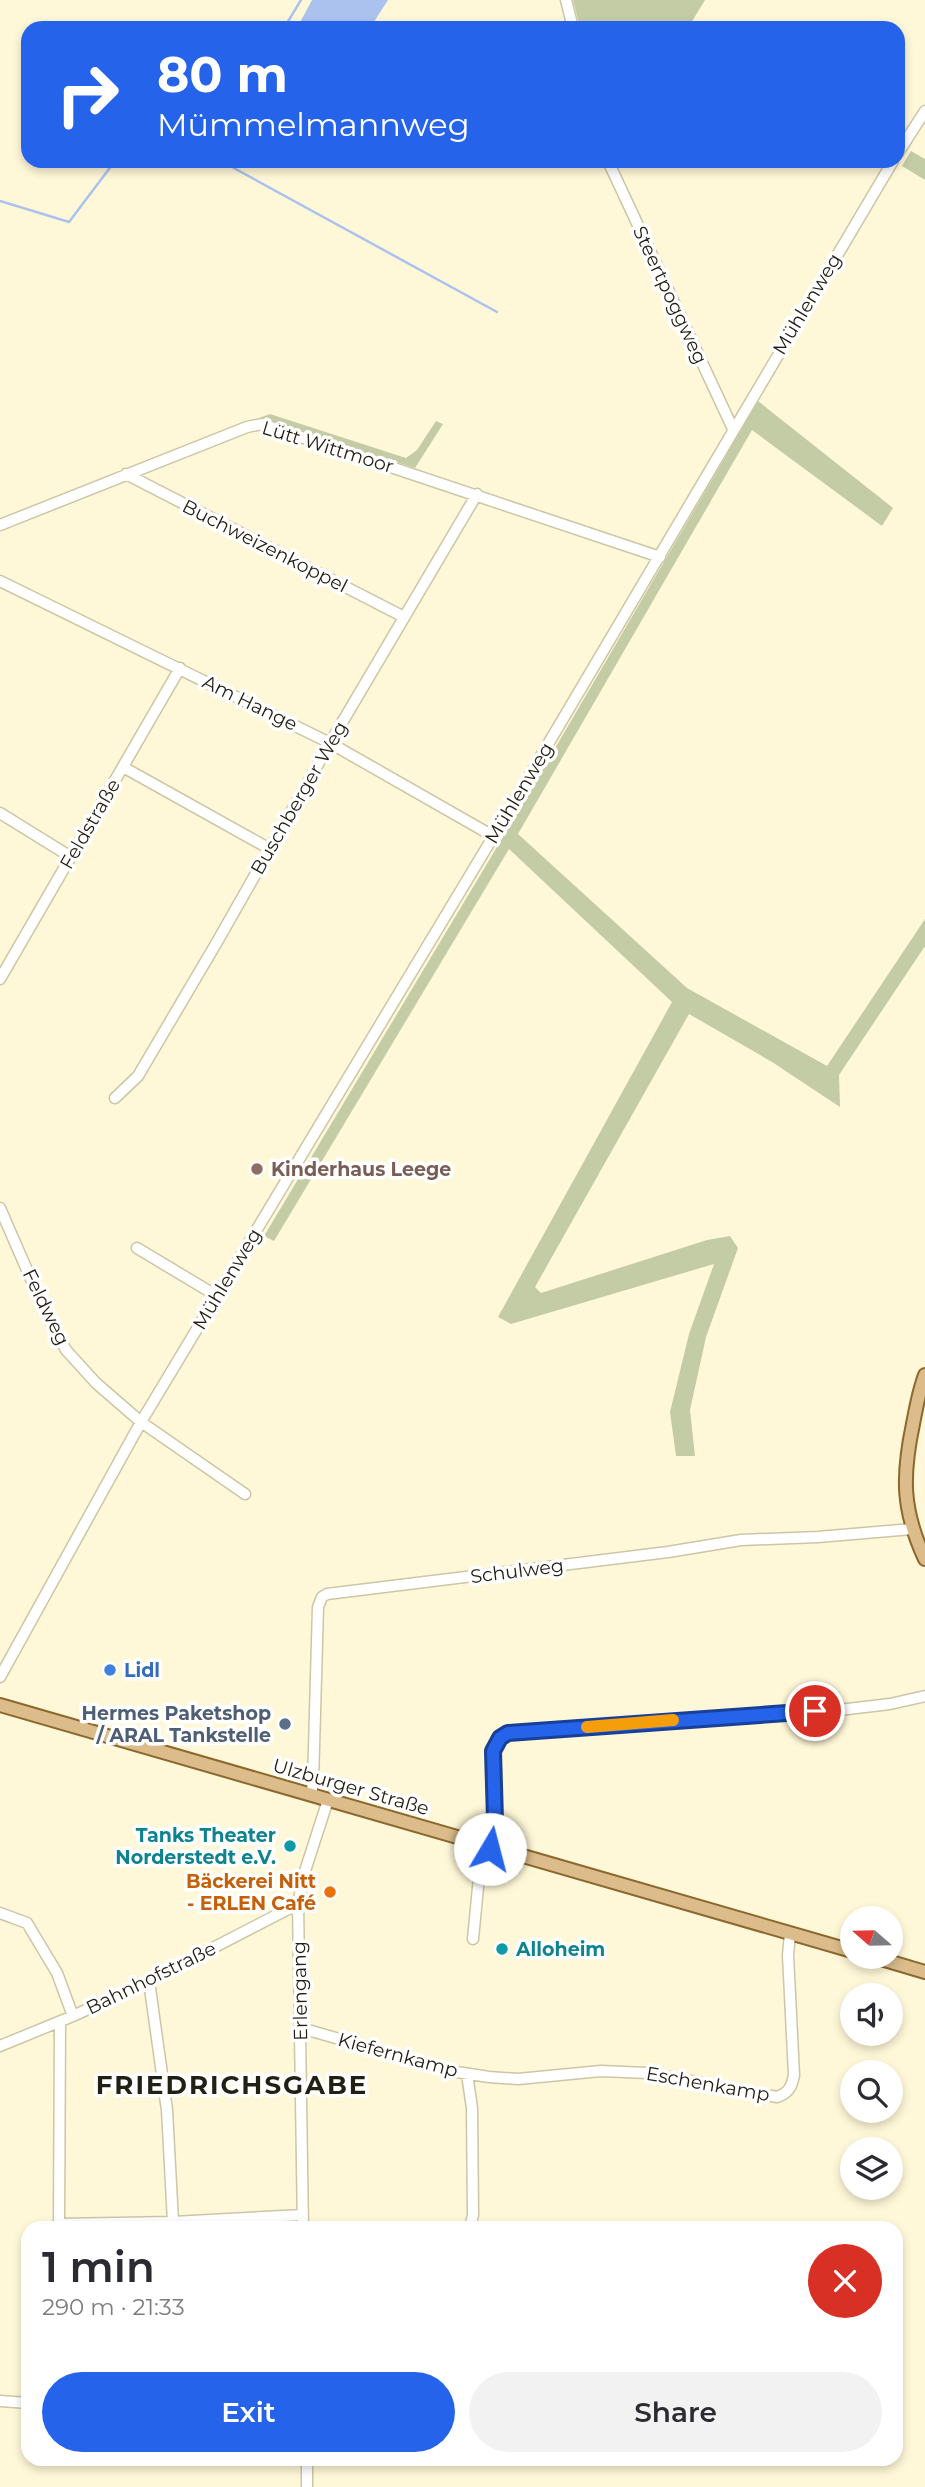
<!DOCTYPE html>
<html lang="en">
<head>
<meta charset="utf-8">
<style>
	body { margin:0; font-family:Montserrat,sans-serif; background:#f2f2f3; color:#2b2b33; height:100vh; display:flex; flex-direction:column; font-size:26px; white-space:nowrap }
	* { box-sizing:border-box; margin:0 }
	p { font-size:23px; color:#7c7c81 }
	.icon { flex:none; width:38px; height:38px; fill:none; stroke:currentColor; stroke-width:2; stroke-linecap:round; stroke-linejoin:round }
	.map { position:relative; flex:1; overflow:hidden }
	.sheet { position:absolute; left:21px; top:2221px; width:882px; height:245px; display:flex; flex-direction:column; background:#fff; border-radius:21px; box-shadow:0 4px 10px #0003 }
	.sheet>* { flex:none }
	.banner { position:absolute; left:21px; top:21px; width:884px; height:147px; border-radius:21px; box-shadow:0 4px 10px #0003; background:#2563eb; color:#fff; overflow:hidden }
	.needle { width:46px; rotate:290deg }
	.tools { position:absolute; left:840px; top:1906px; display:grid; gap:14px }
	.tools a { display:grid; place-items:center; width:63px; height:63px; border-radius:50%; background:#fff; box-shadow:0 4px 10px #0003; font-size:35px }
	.pin { position:absolute; display:grid; place-items:center; width:60px; height:60px; color:#fff; margin:-30px; border:4px solid #fff; border-radius:50%; box-shadow:0 2px 7px #0007 }
	.me { position:absolute; width:77px; margin:-38px; rotate:8deg; stroke-linejoin:round; filter:drop-shadow(0 0 5px #0008) }
	.turn { display:flex; align-items:center; gap:24px; height:147px; padding:0 21px; font-size:32px }
	.turn .icon { width:91px; height:91px; stroke-width:2.5 }
	.turn b { display:block; font-size:49px; line-height:60px }
	.round { display:grid; place-items:center; flex:none; width:74px; height:74px; border-radius:37px; background:#f2f2f3 }
	.headline { display:flex; align-items:center; justify-content:space-between; height:119px; padding:0 21px }
	h1 { font-size:42px; font-weight:600; line-height:52px }
	.button { display:flex; gap:14px; margin-top:auto; padding:14px 21px }
	.button a { flex:1; height:80px; border-radius:42px; background:#2563eb; color:#fff; font-size:28px; font-weight:600; line-height:80px; text-align:center }
	.button a+a { background:#f2f2f3; color:#2b2b33 }
	.map>svg:first-child { display:block }
	.green { fill:#c4cca5 }
	.water { fill:#abc2ef }
	.lines { fill:none; stroke-linecap:round; stroke-linejoin:round }
	.stream { stroke:#abc2ef; stroke-width:2.5 }
	.minor-casing { stroke:#ccc6a6; stroke-width:13 }
	.major-casing { stroke:#8c682e; stroke-width:16 }
	.minor { stroke:#fff; stroke-width:10 }
	.major { stroke:#dcbc8b; stroke-width:12 }
	.route-casing { stroke:#184099; stroke-width:18 }
	.route { stroke:#2563eb; stroke-width:12 }
	.slow { stroke:#f59e0b; stroke-width:12 }
	.education-dot { fill:#8d6e63; stroke:#fff; stroke-width:2.5 }
	.shop-dot { fill:#3f7fe0; stroke:#fff; stroke-width:2.5 }
	.service-dot { fill:#5c6f8a; stroke:#fff; stroke-width:2.5 }
	.culture-dot { fill:#0f9aa8; stroke:#fff; stroke-width:2.5 }
	.food-dot { fill:#e8710a; stroke:#fff; stroke-width:2.5 }
	.labels { text-anchor:middle; dominant-baseline:central; stroke-width:7; stroke-linejoin:round; paint-order:stroke }
	.street-label { font-size:19px; fill:#221f13; stroke:#fff }
	.education-label { font-size:19px; font-weight:bold; fill:#785e54; stroke:#fff; text-anchor:start }
	.shop-label { font-size:19px; font-weight:bold; fill:#366cbe; stroke:#fff; text-anchor:start }
	.service-label { font-size:19px; font-weight:bold; fill:#4e5e75; stroke:#fff; text-anchor:end }
	.culture-label { font-size:19px; font-weight:bold; fill:#0d838f; stroke:#fff; text-anchor:end }
	.food-label { font-size:19px; font-weight:bold; fill:#c56008; stroke:#fff; text-anchor:end }
	.district-label { font-size:26px; font-weight:bold; letter-spacing:2px; fill:#221f13; stroke:#fff }
</style>
</head>
<body>
<div class="map">
<svg width="925" height="2487" viewBox="0 0 925 2487">
	<rect width="100%" height="100%" fill="#fff8d8"/>
	<path class="green" d="M 573,0 L 705,0 L 688,28 L 580,28 Z
		M 911,151 L 925,159 L 925,180 L 902,166 Z
		M 758,401 L 893,508 L 882,526 L 752,430 L 518,834 L 687,988 L 827,1066 L 925,919 L 925,946 L 839,1075 L 840,1107 L 772,1062 L 689,1014 L 535,1287 L 541,1293 L 707,1240 L 730,1236 L 738,1248 L 706,1337 L 690,1410 L 695,1456 L 676,1456 L 670,1412 L 689,1334 L 714,1264 L 511,1324 L 498,1317 L 672,1002 L 509,849 L 274,1241 L 264,1236 L 509,827 Z
		M 270,414 L 406,458 L 417,450 L 436,421 L 443,424 L 415,468 L 259,418 Z"/>
	<path class="water" d="M 312,0 L 388,0 L 370,28 L 297,28 Z"/>
	<g class="lines">
		<path class="stream" d="M 284,28 L 301,0
			M 221,161 L 497,312
			M 0,201 L 69,222 L 115,161"/>
		<g class="minor-casing">
			<path id="minor" d="M 566,0 L 573,28
				M 898,153 L 925,111
				M 608,161 L 733,429
				M 126,474 L 404,617
				M 0,525 L 247,427 L 262,424 L 660,557
				M 0,581 L 330,743 L 493,836
				M 123,767 L 270,849
				M 0,813 L 71,857
				M 0,979 L 180,668
				M 115,1098 L 138,1076 L 217,942 L 330,743 L 477,494
				M 0,1208 L 44,1309 L 66,1350 L 96,1383 L 141,1422 L 245,1494
				M 137,1248 L 217,1296
				M 0,1677 L 141,1422 L 499,827 L 893,161
				M 311,1795 L 313,1783 L 318,1607 L 322,1597 L 327,1594 L 668,1552 L 741,1540 L 818,1537 L 912,1529
				M 490,1849 L 495,1820 L 493,1751 L 500,1738 L 508,1733 L 839,1710 L 890,1704 L 925,1696
				M 0,1913 L 27,1923 L 57,1973 L 73,2016
				M 473,1939 L 482,1846
				M 149,1981 L 167,2110 L 173,2222
				M 60,2022 L 59,2224 L 173,2222 L 302,2215
				M 301,2028 L 450,2071 L 489,2077 L 518,2079 L 601,2071 L 647,2073 L 777,2097 C 789,2093 792,2086 794,2075 L 788,1955 L 790,1934
				M 0,2046 L 73,2016 L 149,1981 L 298,1904
				M 467,2074 L 472,2108 L 473,2215 L 470,2228
				M 303,2228 L 298,1904 L 304,1874 L 328,1800
				M 0,2401 L 28,2403
				M 307,2459 L 307,2487"/>
		</g>
		<g class="major-casing">
			<path id="major" d="M 925,1375 C 919,1391 916,1408 913,1424 C 902,1476 902,1510 925,1559
				M 0,1705 L 852,1951
				M 871,1956 L 925,1972"/>
		</g>
		<use href="#minor" class="minor"/>
		<use href="#major" class="major"/>
	</g>
	<g class="lines">
		<g class="route-casing">
			<path id="route" d="M 490,1849 L 495,1820 L 493,1751 L 500,1738 L 508,1733 L 815,1711"/>
		</g>
		<use href="#route" class="route"/>
		<path class="slow" d="M 587,1727 L 673,1720"/>
	</g>
	<circle class="education-dot" cx="257" cy="1169" r="7"/>
	<circle class="shop-dot" cx="110" cy="1670" r="7"/>
	<circle class="service-dot" cx="285" cy="1724" r="7"/>
	<g class="culture-dot">
		<circle cx="290" cy="1846" r="7"/>
		<circle cx="502" cy="1949" r="7"/>
	</g>
	<circle class="food-dot" cx="330" cy="1892" r="7"/>
	<g class="labels">
		<g class="street-label">
			<text transform="translate(670 295) rotate(65)">Steertpoggweg</text>
			<text transform="translate(807 304) rotate(-59)">Mühlenweg</text>
			<text transform="translate(328 447) rotate(17)">Lütt Wittmoor</text>
			<text transform="translate(265 546) rotate(27)">Buchweizenkoppel</text>
			<text transform="translate(250 703) rotate(26)">Am Hange</text>
			<text transform="translate(519 793) rotate(-59)">Mühlenweg</text>
			<text transform="translate(299 798) rotate(-60)">Buschberger Weg</text>
			<text transform="translate(90 824) rotate(-60)">Feldstraße</text>
			<text transform="translate(227 1279) rotate(-59)">Mühlenweg</text>
			<text transform="translate(46 1307) rotate(64)">Feldweg</text>
			<text transform="translate(517 1571) rotate(-7)">Schulweg</text>
			<text transform="translate(351 1787) rotate(16)">Ulzburger Straße</text>
			<text transform="translate(151 1978) rotate(-26)">Bahnhofstraße</text>
			<text transform="translate(300 1991) rotate(-91)">Erlengang</text>
			<text transform="translate(398 2055) rotate(15)">Kiefernkamp</text>
			<text transform="translate(708 2084) rotate(10)">Eschenkamp</text>
		</g>
		<g class="education-label">
			<text x="271" y="1169">Kinderhaus Leege</text>
		</g>
		<g class="shop-label">
			<text x="124" y="1670">Lidl</text>
		</g>
		<g class="service-label">
			<text x="271" y="1713">Hermes Paketshop<tspan x="271" dy="22">/ ARAL Tankstelle</tspan></text>
		</g>
		<g class="culture-label">
			<text x="276" y="1835">Tanks Theater<tspan x="276" dy="22">Norderstedt e.V.</tspan></text>
			<text x="516" y="1949" text-anchor="start">Alloheim</text>
		</g>
		<g class="food-label">
			<text x="316" y="1881">Bäckerei Nitt<tspan x="316" dy="22">- ERLEN Café</tspan></text>
		</g>
		<g class="district-label">
			<text x="232" y="2085">FRIEDRICHSGABE</text>
		</g>
	</g>
</svg>
<div class="tools">
<a><svg class="needle" viewBox="-14 -14 28 28"><path d="M0-13l5 13h-10z" fill="#e53935"/><path d="M0 13l5-13h-10z" fill="#7c7c81"/></svg></a>
<a><svg class="icon" aria-label="sound" viewBox="0 0 24 24"><path d="M4 9h4l5-4v14l-5-4H4zM17 9q2 3 0 6"/></svg></a>
<a><svg class="icon" aria-label="search" viewBox="0 0 24 24"><circle cx="10" cy="10" r="6"/><path d="M15 15l6 6"/></svg></a>
<a><svg class="icon" aria-label="layers" viewBox="0 0 24 24"><path d="M12 4l9 5-9 5-9-5zM3 14l9 5 9-5"/></svg></a>
</div>
<div class="pin" style="left:815px;top:1711px;background:#d93025"><svg class="icon" aria-label="arrive" viewBox="0 0 24 24"><path d="M6 21V4h12l-3 4 3 4H6"/></svg></div>
<svg class="me" style="left:490px;top:1849px" viewBox="-20 -20 40 40"><circle r="19" fill="#fff"/><path d="M0-13L10 11 0 6-10 11z" fill="#2563eb"/></svg>
<div class="banner">
<div class="turn"><svg class="icon" aria-label="right" viewBox="0 0 24 24"><path d="M7 20v-9h11M14 6l5 5-5 5"/></svg><div><b>80 m</b>Mümmelmannweg</div></div>
</div>
<section class="sheet">
<div class="headline"><div><h1>1 min</h1><p>290 m · 21:33</p></div><a class="round" style="background:#d93025;color:#fff"><svg class="icon" aria-label="close" viewBox="0 0 24 24"><path d="M6 6l12 12M18 6L6 18"/></svg></a></div>
<div class="button"><a>Exit</a><a>Share</a></div>
</section>
</div>
</body>
</html>
